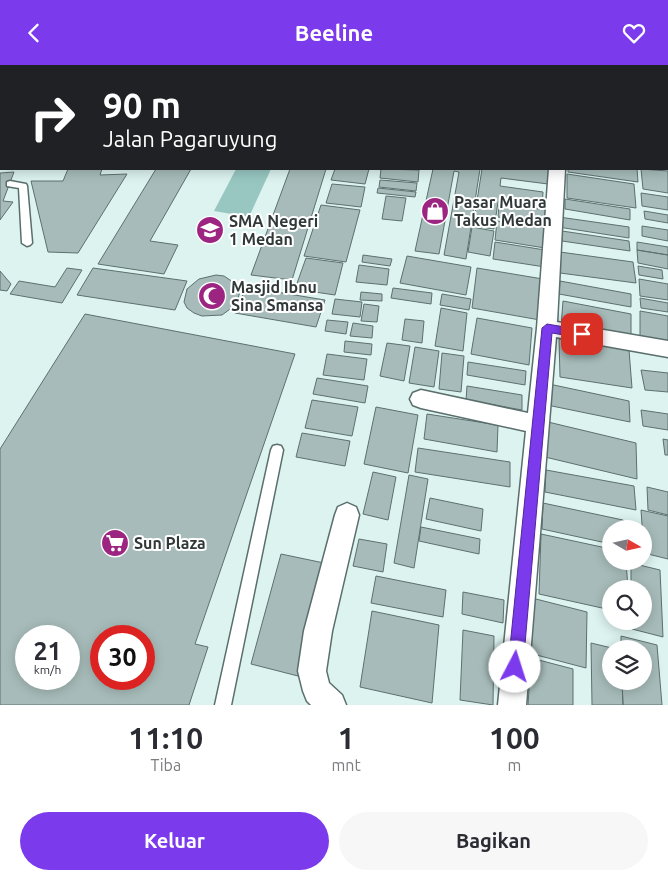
<!DOCTYPE html>
<html lang="id">
<head>
<meta charset="utf-8">
<style>
	body { margin:0; font-family:Ubuntu,sans-serif; background:#f7f7f7; color:#2b2b33; height:100vh; display:flex; flex-direction:column; font-size:19px; white-space:nowrap }
	* { box-sizing:border-box; margin:0 }
	p { font-size:16px; color:#7c7c81 }
	.icon { flex:none; width:28px; height:28px; fill:none; stroke:currentColor; stroke-width:2; stroke-linecap:round; stroke-linejoin:round }
	.map { position:relative; height:640px; overflow:hidden }
	.details { display:flex; flex-direction:column; background:#fff; flex:1 }
	.details>* { flex:none }
	.top-card { position:absolute; left:0px; top:0px; width:669px; height:105px; box-shadow:0 2px 12px #0003; background:#202124; color:#fff; overflow:hidden }
	.needle { width:32px; rotate:99deg }
	.buttons { position:absolute; left:602px; top:455px; display:grid; gap:10px }
	.buttons a { display:grid; place-items:center; width:50px; height:50px; border-radius:50%; background:#fff; box-shadow:0 2px 12px #0003; font-size:25px }
	.speed { position:absolute; left:15px; top:560px; display:flex; gap:10px; font-size:25px; font-weight:700; text-align:center }
	.speed>* { display:grid; place-content:center; width:65px; height:65px; border-radius:50%; background:#fff; box-shadow:0 2px 12px #0003; line-height:1 }
	.speed small { font-size:12px; font-weight:400 }
	.speed .limit { border:8px solid #d22; background:#fff; color:#111 }
	.pin { position:absolute; display:grid; place-items:center; width:42px; height:42px; color:#fff; margin:-21px; border-radius:10px; box-shadow:0 2px 8px #0006 }
	.me { position:absolute; width:55px; margin:-28px; rotate:5deg; stroke-linejoin:round; filter:drop-shadow(0 0 4px #0008) }
	.turn { display:flex; align-items:center; gap:18px; height:105px; padding:0 20px; font-size:22px }
	.turn .icon { width:65px; height:65px; stroke-width:2.5 }
	.turn b { display:block; font-size:35px; line-height:42px }
	.eta { display:flex; justify-content:space-evenly; align-items:center; height:85px; text-align:center }
	.eta b { font-size:30px; font-weight:700; line-height:35px }
	.cta { display:flex; gap:10px; margin-top:auto; padding:10px 20px }
	.cta a { flex:1; height:58px; border-radius:30px; background:#7c3aed; color:#fff; font-size:20px; font-weight:700; line-height:58px; text-align:center }
	.cta a+a { background:#f7f7f7; color:#2b2b33 }
	header { display:flex; justify-content:space-between; align-items:center; height:65px; padding:0 20px; background:#7c3aed; color:#fff; font-size:22px; font-weight:700 }
	.map>svg:first-child { display:block }
	.green { fill:#98c7c2 }
	.building { fill:#a7bcba; stroke:#5d706e; fill-rule:evenodd }
	.lines { fill:none; stroke-linecap:round; stroke-linejoin:round }
	.lane-casing { stroke:#5a6e6c; stroke-width:3 }
	.street-casing { stroke:#5a6e6c; stroke-width:3 }
	.secondary-casing { stroke:#5a6e6c; stroke-width:2 }
	.lane { fill:#fff; fill-rule:evenodd }
	.street { fill:#fff; fill-rule:evenodd }
	.secondary { fill:#c6e5e3; fill-rule:evenodd }
	.route { fill:#7c3aed; stroke:#51269a }
	.labels { text-anchor:middle; dominant-baseline:central; stroke-width:4; stroke-linejoin:round; paint-order:stroke }
	.poi-label { font-size:16px; font-weight:bold; fill:#313938; stroke:#fff; text-anchor:start }
</style>
</head>
<body>
<header><svg class="icon" aria-label="back" viewBox="0 0 24 24"><path d="M15 5l-7 7 7 7"/></svg>Beeline<svg class="icon" aria-label="heart" viewBox="0 0 24 24"><path d="M12 20l-8-8c-3-5 5-10 8-4 3-6 11-1 8 4z"/></svg></header>
<div class="map">
<svg width="668" height="640" viewBox="0 0 668 640">
	<rect width="100%" height="100%" fill="#dcf3f0"/>
	<path class="green" d="M 236,104 L 271,104 L 249,152 L 214,146 Z"/>
	<path class="building" d="M 73,0 L 156,0 L 29,1 Z
		M 68,104 L 102,104 L 100,110 L 127,109 L 78,188 L 48,187 L 31,116 L 63,116 Z
		M 156,104 L 191,104 L 150,176 L 178,180 L 164,209 L 98,199 Z
		M 290,104 L 326,104 L 292,215 L 251,210 Z
		M 335,104 L 369,104 L 365,119 L 331,115 Z
		M 381,104 L 419,105 L 418,117 L 380,113 Z
		M 433,104 L 480,104 L 466,194 L 444,190 L 459,107 L 454,106 L 439,189 L 415,186 Z
		M 482,104 L 549,104 L 548,119 L 501,113 L 500,121 L 543,127 L 542,144 L 498,137 L 494,164 L 473,161 Z
		M 568,104 L 637,104 L 638,117 L 568,107 Z
		M 641,104 L 668,106 L 668,128 L 643,124 Z
		M 14,107 L 3,136 L 13,137 L 0,155 L 0,108 Z
		M 567,109 L 634,119 L 636,143 L 567,133 Z
		M 380,115 L 417,118 L 416,126 L 379,122 Z
		M 332,119 L 365,122 L 361,142 L 326,138 Z
		M 378,123 L 416,127 L 415,132 L 377,128 Z
		M 641,128 L 668,132 L 668,145 L 642,141 Z
		M 386,131 L 406,133 L 402,156 L 382,154 Z
		M 565,134 L 630,144 L 630,155 L 565,144 Z
		M 499,139 L 547,145 L 546,159 L 498,152 Z
		M 321,140 L 360,145 L 346,197 L 304,191 Z
		M 644,146 L 668,150 L 668,158 L 645,154 Z
		M 559,152 L 629,162 L 629,173 L 558,162 Z
		M 497,156 L 546,163 L 545,183 L 495,175 Z
		M 642,161 L 668,165 L 668,176 L 642,171 Z
		M 472,162 L 494,166 L 490,191 L 468,187 Z
		M 562,166 L 629,176 L 630,186 L 562,176 Z
		M 495,177 L 545,185 L 545,202 L 493,194 Z
		M 637,177 L 668,182 L 668,190 L 637,185 Z
		M 637,185 L 668,190 L 668,204 L 638,198 Z
		M 560,187 L 633,197 L 636,218 L 560,208 Z
		M 363,190 L 392,194 L 390,201 L 362,197 Z
		M 407,191 L 471,202 L 466,230 L 400,218 Z
		M 306,193 L 343,198 L 335,230 L 295,224 Z
		M 359,200 L 389,204 L 387,220 L 356,217 Z
		M 638,201 L 662,205 L 663,214 L 639,210 Z
		M 67,203 L 82,205 L 62,238 L 10,229 L 19,216 L 55,222 Z
		M 93,203 L 187,216 L 175,245 L 77,230 Z
		M 477,203 L 543,214 L 540,255 L 472,243 Z
		M 0,206 L 11,219 L 7,226 L 0,225 Z
		M 216,210 L 224,211 L 236,219 L 240,225 L 237,239 L 222,250 L 202,251 L 194,248 L 187,243 L 184,237 L 187,224 L 199,214 Z
		M 639,214 L 668,219 L 668,235 L 640,231 Z
		M 560,216 L 631,229 L 631,242 L 559,229 Z
		M 246,222 L 325,235 L 316,262 L 235,248 Z
		M 393,223 L 432,228 L 431,239 L 391,233 Z
		M 361,227 L 382,229 L 382,236 L 360,235 Z
		M 442,229 L 471,234 L 469,245 L 440,240 Z
		M 640,233 L 668,238 L 668,247 L 641,243 Z
		M 335,234 L 362,237 L 360,252 L 332,249 Z
		M 563,236 L 631,249 L 631,276 L 561,262 Z
		M 364,239 L 379,241 L 377,257 L 361,256 Z
		M 441,243 L 467,248 L 463,286 L 435,281 Z
		M 640,246 L 668,251 L 668,276 L 640,271 Z
		M 85,249 L 295,289 L 195,579 L 208,582 L 189,640 L 0,640 L 0,384 ZM 26,571 L 69,571 L 69,614 L 26,614 ZM 101,571 L 144,571 L 144,614 L 101,614 Z
		M 477,253 L 532,263 L 529,300 L 471,289 Z
		M 405,254 L 424,256 L 422,278 L 402,275 Z
		M 327,255 L 348,257 L 346,269 L 325,266 Z
		M 353,258 L 373,261 L 372,273 L 350,271 Z
		M 559,274 L 629,285 L 632,323 L 560,312 Z
		M 345,276 L 372,279 L 371,290 L 344,287 Z
		M 387,278 L 410,281 L 404,316 L 380,311 Z
		M 415,282 L 439,286 L 434,322 L 409,318 Z
		M 442,288 L 464,291 L 461,327 L 439,324 Z
		M 327,289 L 367,294 L 364,315 L 323,310 Z
		M 468,297 L 526,306 L 525,320 L 467,310 Z
		M 641,305 L 668,308 L 668,327 L 645,325 Z
		M 317,313 L 368,321 L 365,338 L 313,329 Z
		M 549,319 L 629,336 L 630,357 L 547,340 Z
		M 467,321 L 522,330 L 522,345 L 466,335 Z
		M 312,335 L 358,342 L 352,371 L 305,363 Z
		M 376,342 L 418,350 L 408,408 L 364,399 Z
		M 641,345 L 668,349 L 668,365 L 643,361 Z
		M 427,349 L 498,360 L 497,387 L 424,374 Z
		M 548,357 L 636,378 L 637,414 L 545,392 Z
		M 302,368 L 350,376 L 345,401 L 296,392 Z
		M 663,374 L 668,375 L 668,390 L 665,390 Z
		M 418,383 L 510,397 L 510,422 L 415,407 Z
		M 546,405 L 634,421 L 636,445 L 545,427 Z
		M 373,407 L 396,412 L 388,455 L 363,449 Z
		M 409,410 L 428,414 L 414,503 L 394,498 Z
		M 647,422 L 668,427 L 668,450 L 648,445 Z
		M 430,433 L 483,444 L 481,466 L 426,454 Z
		M 543,438 L 623,455 L 624,464 L 611,464 L 611,479 L 542,464 Z
		M 641,445 L 668,451 L 668,494 L 644,488 Z
		M 421,462 L 480,474 L 479,489 L 419,476 Z
		M 541,469 L 611,484 L 611,496 L 626,496 L 628,524 L 611,524 L 611,545 L 539,529 Z
		M 359,474 L 387,479 L 383,507 L 353,501 Z
		M 281,489 L 324,498 L 298,611 L 251,599 Z
		M 631,498 L 660,505 L 663,572 L 632,564 L 632,556 L 644,556 L 644,524 L 631,524 Z
		M 376,511 L 446,525 L 443,552 L 371,538 Z
		M 463,527 L 504,535 L 503,558 L 462,549 Z
		M 528,532 L 587,547 L 586,603 L 525,587 Z
		M 372,546 L 439,560 L 432,638 L 360,622 Z
		M 463,565 L 494,571 L 493,640 L 460,635 Z
		M 621,571 L 657,580 L 662,640 L 623,640 L 622,616 L 644,616 L 644,584 L 621,584 Z
		M 591,578 L 616,584 L 611,584 L 611,616 L 622,616 L 623,640 L 592,640 Z
		M 531,593 L 573,604 L 573,640 L 528,640 Z"/>
	<g class="lines">
		<g class="lane-casing">
			<path id="lane" d="M 0,60 L 1,60 L 1,64 L 0,64 Z
				M 10,116 L 26,119 L 27,121 L 32,178 L 30,180 L 27,181 L 22,178 L 19,123 L 7,121 L 7,117 Z
				M 277,380 L 281,381 L 283,385 L 231,640 L 215,640 L 271,385 L 273,381 Z"/>
		</g>
		<g class="street-casing">
			<path id="street" d="M 161,0 L 175,0 L 175,1 L 161,1 Z
				M 304,0 L 318,0 L 318,1 L 304,1 Z
				M 549,104 L 565,104 L 557,257 L 668,276 L 668,292 L 556,272 L 526,640 L 498,640 L 526,366 L 421,343 L 413,340 L 410,334 L 413,328 L 421,325 L 528,348 L 537,263 Z
				M 347,438 L 356,442 L 359,450 L 332,566 L 326,606 L 329,618 L 342,630 L 346,640 L 311,640 L 307,636 L 303,626 L 298,606 L 304,566 L 335,450 L 338,442 Z"/>
		</g>
		<g class="secondary-casing">
			<path id="secondary" d="M 0,34 L 1,34 L 1,46 L 0,46 Z"/>
		</g>
		<use href="#lane" class="lane"/>
		<use href="#street" class="street"/>
		<use href="#secondary" class="secondary"/>
	</g>
	<path class="route" d="M 547,259 L 582,265 L 587,269 L 582,273 L 552,268 L 523,602 L 521,608 L 515,610 L 510,608 L 508,602 L 542,263 Z"/>
	<defs>
		<g id="shop-disc" transform="scale(1.4375)"><circle r="9.5" fill="#9b2580" stroke="#fff"/><path d="M-5-2.5h2.3a2.7 3.5 0 0 1 5.4 0H5L5.5 6h-11ZM-1.5-2.5h3a1.5 2.3 0 0 0-3 0Z" fill="#fff"/></g>
		<g id="school-disc" transform="scale(1.4375)"><circle r="9.5" fill="#9b2580" stroke="#fff"/><path d="M0-5L7-2L0 1L-7-2ZM-4 1L0 2.5L4 1V4Q0 6-4 4Z" fill="#fff"/></g>
		<g id="mosque-disc" transform="scale(1.4375)"><circle r="9.5" fill="#9b2580" stroke="#fff"/><path d="M3.5-4.9A6 6 0 1 0 3.5 4.9A5 5 0 1 1 3.5-4.9Z" fill="#fff"/></g>
		<g id="supermarket-disc" transform="scale(1.4375)"><circle r="9.5" fill="#9b2580" stroke="#fff"/><path d="M-6-5.5h2.5l.6 2H6L4.5 2H-2.5L-4.4-4H-6ZM-1.5 3.2a1.3 1.3 0 1 0 .1 0ZM3 3.2a1.3 1.3 0 1 0 .1 0Z" fill="#fff"/></g>
	</defs>
	<g fill-rule="evenodd">
		<use href="#shop-disc" x="435" y="146"/>
		<use href="#school-disc" x="210" y="165"/>
		<use href="#mosque-disc" x="212" y="231"/>
		<use href="#supermarket-disc" x="115" y="478"/>
	</g>
	<g class="labels">
		<g class="poi-label">
			<text x="454" y="137">Pasar Muara<tspan x="454" dy="18">Takus Medan</tspan></text>
			<text x="229" y="156">SMA Negeri<tspan x="229" dy="18">1 Medan</tspan></text>
			<text x="231" y="222">Masjid Ibnu<tspan x="231" dy="18">Sina Smansa</tspan></text>
			<text x="134" y="478">Sun Plaza</text>
		</g>
	</g>
</svg>
<div class="buttons">
<a><svg class="needle" viewBox="-14 -14 28 28"><path d="M0-13l5 13h-10z" fill="#e53935"/><path d="M0 13l5-13h-10z" fill="#7c7c81"/></svg></a>
<a><svg class="icon" aria-label="search" viewBox="0 0 24 24"><circle cx="10" cy="10" r="6"/><path d="M15 15l6 6"/></svg></a>
<a><svg class="icon" aria-label="layers" viewBox="0 0 24 24"><path d="M12 4l9 5-9 5-9-5zM3 14l9 5 9-5"/></svg></a>
</div>
<div class="speed"><div>21<small>km/h</small></div><div class="limit">30</div></div>
<div class="pin" style="left:582px;top:269px;background:#d93025"><svg class="icon" aria-label="arrive" viewBox="0 0 24 24"><path d="M6 21V4h12l-3 4 3 4H6"/></svg></div>
<svg class="me" style="left:515px;top:602px" viewBox="-20 -20 40 40"><circle r="19" fill="#fff"/><path d="M0-13L10 11 0 6-10 11z" fill="#7c3aed"/></svg>
<div class="top-card">
<div class="turn"><svg class="icon" aria-label="right" viewBox="0 0 24 24"><path d="M7 20v-9h11M14 6l5 5-5 5"/></svg><div><b>90 m</b>Jalan Pagaruyung</div></div>
</div>
</div>
<section class="details">
<div class="eta">
<div><b>11:10</b><p>Tiba</p></div>
<div><b>1</b><p>mnt</p></div>
<div><b>100</b><p>m</p></div>
</div>
<div class="cta"><a>Keluar</a><a>Bagikan</a></div>
</section>
</body>
</html>
